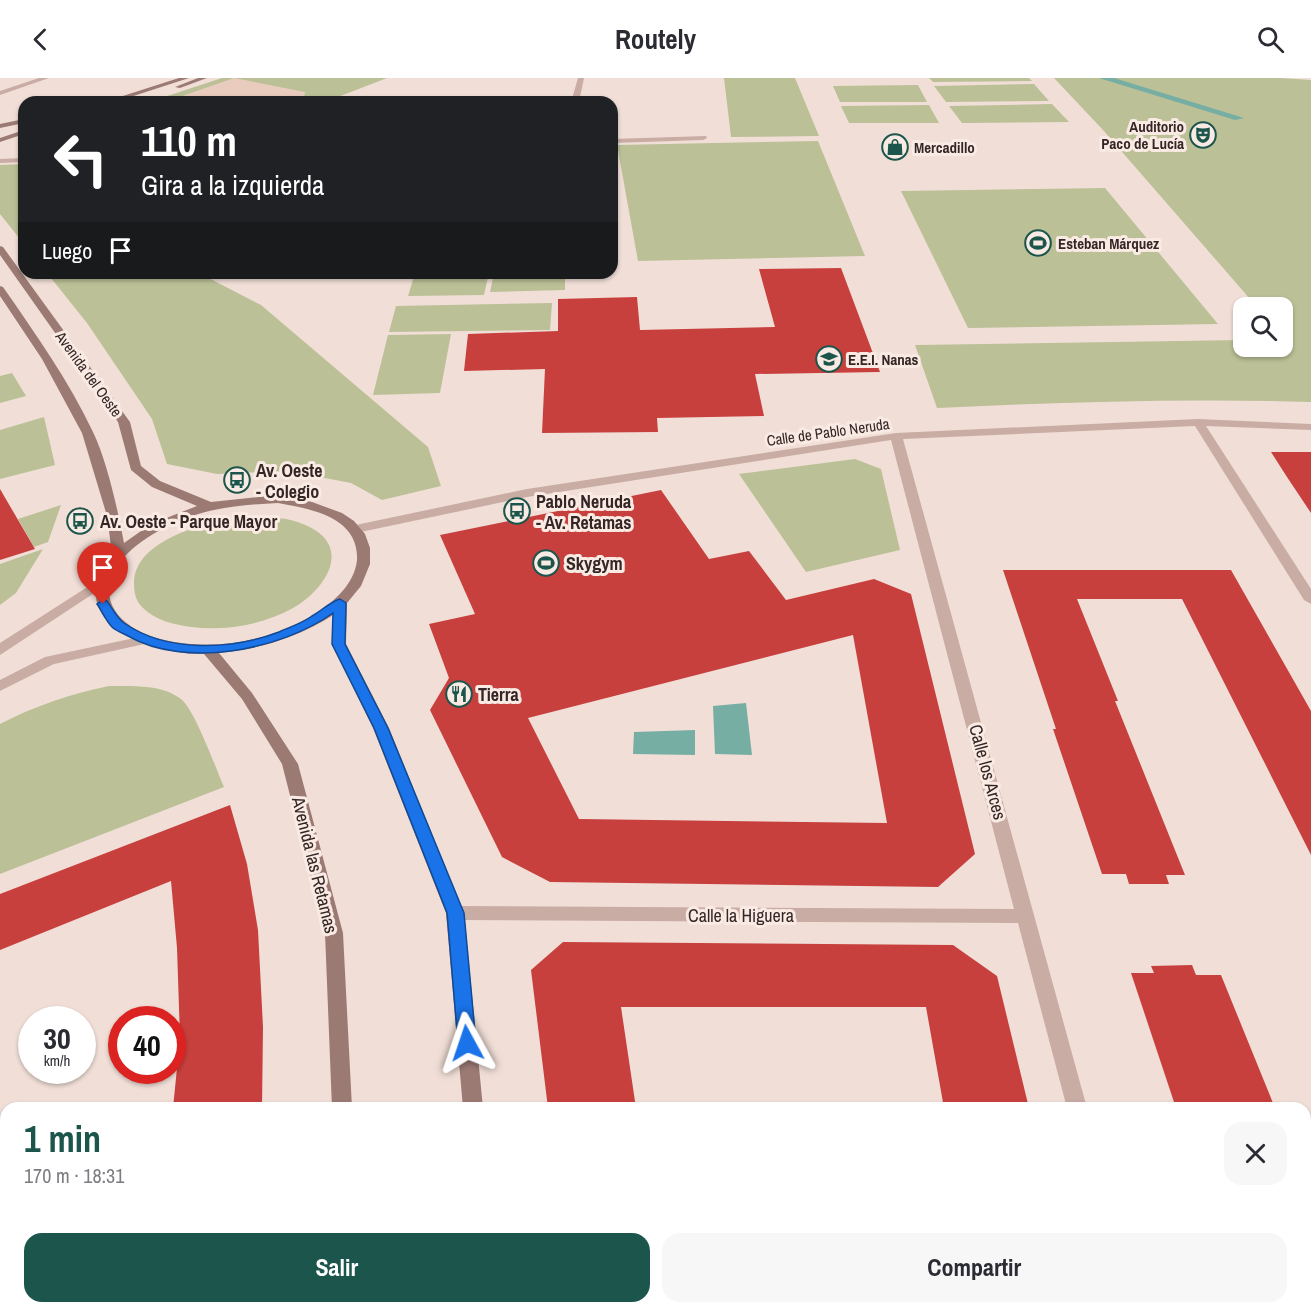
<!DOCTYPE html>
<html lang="es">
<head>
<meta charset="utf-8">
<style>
	body { margin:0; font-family:"Archivo Narrow",sans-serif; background:#f7f7f7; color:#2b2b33; height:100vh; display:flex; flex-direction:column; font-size:22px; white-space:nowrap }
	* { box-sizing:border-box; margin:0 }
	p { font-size:20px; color:#7c7c81 }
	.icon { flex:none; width:33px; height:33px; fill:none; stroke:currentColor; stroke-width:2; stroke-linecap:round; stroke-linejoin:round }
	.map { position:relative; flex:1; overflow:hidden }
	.details { position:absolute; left:0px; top:1024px; width:1311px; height:212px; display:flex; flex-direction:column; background:#fff; border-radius:18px 18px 0 0; box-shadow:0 2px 4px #0004 }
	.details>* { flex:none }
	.top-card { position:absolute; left:18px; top:18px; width:600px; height:183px; border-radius:18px; box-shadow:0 2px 4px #0004; background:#202124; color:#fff; overflow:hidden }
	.buttons { position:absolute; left:1233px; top:219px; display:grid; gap:12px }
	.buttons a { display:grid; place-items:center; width:60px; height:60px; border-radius:12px; background:#fff; box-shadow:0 2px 4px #0004; font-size:30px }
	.speed { position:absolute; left:18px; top:928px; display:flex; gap:12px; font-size:30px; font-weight:700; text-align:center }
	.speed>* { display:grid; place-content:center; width:78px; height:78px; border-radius:50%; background:#fff; box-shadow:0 2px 4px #0004; line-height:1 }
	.speed small { font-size:15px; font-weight:400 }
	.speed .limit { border:9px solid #d22; background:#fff; color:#111 }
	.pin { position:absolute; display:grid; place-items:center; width:51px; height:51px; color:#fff; margin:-62px -26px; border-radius:50% 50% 50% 0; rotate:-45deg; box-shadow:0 0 6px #0007 }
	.pin .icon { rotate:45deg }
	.me { position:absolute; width:66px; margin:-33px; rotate:355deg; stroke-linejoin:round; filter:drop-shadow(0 0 4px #0008) }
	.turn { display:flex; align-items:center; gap:21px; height:126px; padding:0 24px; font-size:27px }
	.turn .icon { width:78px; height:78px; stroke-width:2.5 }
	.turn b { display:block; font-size:42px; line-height:51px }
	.then { display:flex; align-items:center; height:57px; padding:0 24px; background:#0003; gap:12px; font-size:22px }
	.round { display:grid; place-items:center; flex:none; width:63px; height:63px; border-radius:18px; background:#f7f7f7 }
	.head { display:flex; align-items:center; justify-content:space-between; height:102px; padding:0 24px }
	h1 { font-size:36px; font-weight:700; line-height:45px; color:#1b554c }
	.action { display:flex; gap:12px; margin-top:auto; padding:12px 24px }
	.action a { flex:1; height:69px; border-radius:18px; background:#1b554c; color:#fff; font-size:24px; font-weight:700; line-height:69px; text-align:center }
	.action a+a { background:#f7f7f7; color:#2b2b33 }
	header { display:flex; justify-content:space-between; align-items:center; height:78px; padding:0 24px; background:#fff; font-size:27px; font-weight:700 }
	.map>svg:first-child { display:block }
	.green { fill:#bbc097 }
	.plaza { fill:#e9ccbd }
	.water { fill:#76aea4 }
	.building { fill:#c7403e; fill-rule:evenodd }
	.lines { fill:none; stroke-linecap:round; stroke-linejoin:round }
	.lane { fill:#c9aca3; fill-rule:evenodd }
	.street { fill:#c9aca3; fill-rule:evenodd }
	.secondary { fill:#9c7a74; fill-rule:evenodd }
	.route { fill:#1a73e8; stroke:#114b97; stroke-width:1.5 }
	.labels { text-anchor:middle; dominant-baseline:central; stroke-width:6; stroke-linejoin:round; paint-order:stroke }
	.far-poi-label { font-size:15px; font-weight:bold; fill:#342625; stroke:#f9eae3; text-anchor:start }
	.far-street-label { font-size:15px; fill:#342625; stroke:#f9eae3 }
	.poi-label { font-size:18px; font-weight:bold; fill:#342625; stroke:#f9eae3; text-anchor:start }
	.street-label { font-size:18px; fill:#342625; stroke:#f9eae3 }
</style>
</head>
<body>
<header><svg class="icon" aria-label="back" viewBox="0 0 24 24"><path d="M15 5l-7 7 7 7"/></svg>Routely<svg class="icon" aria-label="search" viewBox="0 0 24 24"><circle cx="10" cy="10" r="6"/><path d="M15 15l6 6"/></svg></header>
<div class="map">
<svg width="1311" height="1235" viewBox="0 0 1311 1235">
	<rect width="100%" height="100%" fill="#f1dfd7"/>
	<path class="green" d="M 222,0 L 387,0 L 325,24 L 149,24 Z
		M 724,0 L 795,0 L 819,58 L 731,59 Z
		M 929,0 L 1029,0 L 1032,3 L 933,4 Z
		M 1054,0 L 1280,0 L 1311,2 L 1311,324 C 1186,320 1062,324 937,330 L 915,267 L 1243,262 L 1244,268 L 1282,268 L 1284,261 L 1283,259 L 1282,230 L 1257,229 L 1103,52 Z
		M 1034,6 L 1049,23 L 946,24 L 934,8 Z
		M 918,7 L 927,24 L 840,24 L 833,8 Z
		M 1052,26 L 1069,44 L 962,45 L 949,28 Z
		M 929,27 L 939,45 L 849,45 L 841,28 Z
		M 818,63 L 865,178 L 638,183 L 617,67 Z
		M 24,86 L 24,166 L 0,136 L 0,87 Z
		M 1105,110 L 1218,246 L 968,250 L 901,113 Z
		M 47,195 L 199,195 L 261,227 L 428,369 L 441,408 L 382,422 L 351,405 L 288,393 L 217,396 L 167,386 L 152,341 L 87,245 Z
		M 415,195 L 489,195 L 484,217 L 408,218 Z
		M 494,195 L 565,195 L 565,212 L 490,214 Z
		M 552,225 L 550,252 L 389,254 L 396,228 Z
		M 451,256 L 440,315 L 373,317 L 388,257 Z
		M 12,295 L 26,318 L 0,325 L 0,298 Z
		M 44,339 L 55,387 L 0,401 L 0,352 Z
		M 855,381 L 881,391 L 900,472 L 806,494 L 739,396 Z
		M 61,427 L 48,464 L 34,469 L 18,441 Z
		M 258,438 C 273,439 288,440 303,446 C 354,466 328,510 293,530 C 263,547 225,553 191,549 C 175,547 154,542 142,529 C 135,522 134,513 134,504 C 136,457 222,440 258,438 Z
		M 43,471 L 16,515 L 0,527 L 0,486 Z
		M 109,608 C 132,608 162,606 181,621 C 195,632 216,691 224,709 L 0,796 L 0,646 C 35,628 70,616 109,608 Z"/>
	<path class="plaza" d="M 234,0 L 305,14 L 304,20 L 294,24 L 165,24 Z"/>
	<path class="water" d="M 1099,0 L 1114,0 L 1244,40 L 1235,42 Z
		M 746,625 L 752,677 L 715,676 L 713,628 Z
		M 695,652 L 695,677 L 633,676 L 634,654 Z"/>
	<path class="building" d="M 841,190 L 880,294 L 755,296 L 764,338 L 657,340 L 658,354 L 542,355 L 545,291 L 464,293 L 468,256 L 558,253 L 558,221 L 637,219 L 640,252 L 775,249 L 759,191 Z
		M 1271,374 L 1311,374 L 1311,435 L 1287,399 Z
		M 0,411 L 35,471 L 0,482 Z
		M 661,412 L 709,481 L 749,473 L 786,522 L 874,501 L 911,516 L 975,776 L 938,809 L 550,804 L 502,779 L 430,632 L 449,600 L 429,546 L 475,536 L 440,457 ZM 853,557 L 887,745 L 579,741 L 528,640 Z
		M 1003,492 L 1231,492 L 1311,633 L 1311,777 L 1182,521 L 1077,521 L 1118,623 L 1115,623 L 1185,797 L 1166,797 L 1169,806 L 1129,806 L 1126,796 L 1102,796 L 1053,651 L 1056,651 Z
		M 230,727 L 247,786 L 258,852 L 263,949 L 262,1030 L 173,1030 L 180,960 L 177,870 L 171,803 L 0,872 L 0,816 Z
		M 563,864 L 953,867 L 997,898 L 1029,1030 L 944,1030 L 926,929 L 621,929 L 636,1030 L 548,1030 L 531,892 Z
		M 1192,887 L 1196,897 L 1221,897 L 1275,1030 L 1176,1030 L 1131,895 L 1154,895 L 1151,888 Z"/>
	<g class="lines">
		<path class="lane" d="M 39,0 L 49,0 L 0,17 L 0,13 Z
			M 578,0 L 584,0 L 579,24 L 571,24 Z"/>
		<path class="street" d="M 706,58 L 707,60 L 703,62 L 612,65 L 612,61 Z
			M 24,80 L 24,84 L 0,85 L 0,81 Z
			M 1198,341 L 1311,346 L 1311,352 L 1206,348 L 1311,511 L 1311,526 L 1304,522 L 1195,348 L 903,361 L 1087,1030 L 1067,1030 L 1018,845 L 455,842 L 449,840 L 446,835 L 449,830 L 455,828 L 1014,831 L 891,362 L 527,419 L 356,455 L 351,454 L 350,451 L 351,448 L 527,411 L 896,355 Z
			M 103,499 L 110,503 L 108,506 L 0,577 L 0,565 Z
			M 144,558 L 149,559 L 151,562 L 149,565 L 54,586 L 0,613 L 0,602 L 45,579 Z
			M 1118,1230 L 1142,1230 L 1144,1235 L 1120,1235 Z"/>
		<path class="secondary" d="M 179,0 L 189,0 L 115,24 L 104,24 Z
			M 198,0 L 207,0 L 180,10 L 175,9 Z
			M 24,41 L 24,45 L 0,50 L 0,46 Z
			M 24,52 L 24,56 L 0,64 L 0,60 Z
			M 0,168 L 3,169 L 130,344 L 141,388 L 160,403 L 211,424 L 278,417 L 312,424 L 342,435 L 354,443 L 365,456 L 370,470 L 370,486 L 361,508 L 347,525 L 346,566 L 389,650 L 464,835 L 483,1030 L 463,1030 L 446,835 L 373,650 L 332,566 L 333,537 C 299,559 260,571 219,575 L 252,615 L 298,686 L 343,855 L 352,1030 L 332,1030 L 325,855 L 282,686 L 242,621 L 204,576 C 148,576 59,544 112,476 L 107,438 L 82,355 L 42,281 L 0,218 L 0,208 L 3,209 C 35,255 69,303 93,354 C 107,383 118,433 124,465 L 151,446 L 197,428 L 152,409 L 131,392 L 118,344 L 0,177 ZM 278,425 C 311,431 359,439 357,482 C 355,502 340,518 325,529 C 288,556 236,570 191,566 C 104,560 75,499 160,452 C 197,431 236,427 278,425 Z
			M 324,1230 L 348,1230 L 347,1235 L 323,1235 Z
			M 463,1230 L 487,1230 L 486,1235 L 462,1235 Z"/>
	</g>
	<path class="route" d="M 340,521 L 346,525 L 345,566 L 388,650 L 464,835 L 476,965 L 474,971 L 467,973 L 461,971 L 458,965 L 447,835 L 374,650 L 332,566 L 333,535 C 281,572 186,591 128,558 C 123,555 116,553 112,549 C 106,543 102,533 97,526 L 103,522 L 107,523 C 112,530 117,540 124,545 C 167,575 232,572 279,554 C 290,549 303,545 312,538 C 321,533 330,524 340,521 Z"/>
	<defs>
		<g id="theatre-ring" transform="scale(1.35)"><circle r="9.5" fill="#f9eae3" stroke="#1b554c" stroke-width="1.5"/><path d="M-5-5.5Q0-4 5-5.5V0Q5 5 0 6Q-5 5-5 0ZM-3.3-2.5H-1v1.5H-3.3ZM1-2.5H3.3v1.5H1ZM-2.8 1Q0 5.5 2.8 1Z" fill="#1b554c"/></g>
		<g id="shop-ring" transform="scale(1.35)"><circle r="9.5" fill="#f9eae3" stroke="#1b554c" stroke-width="1.5"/><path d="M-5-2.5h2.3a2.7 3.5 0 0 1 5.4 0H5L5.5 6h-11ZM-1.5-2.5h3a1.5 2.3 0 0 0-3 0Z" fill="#1b554c"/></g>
		<g id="stadium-ring" transform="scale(1.35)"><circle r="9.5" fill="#f9eae3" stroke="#1b554c" stroke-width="1.5"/><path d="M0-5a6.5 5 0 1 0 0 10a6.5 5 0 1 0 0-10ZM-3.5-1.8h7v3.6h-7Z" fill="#1b554c"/></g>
		<g id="school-ring" transform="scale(1.35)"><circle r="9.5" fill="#f9eae3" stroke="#1b554c" stroke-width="1.5"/><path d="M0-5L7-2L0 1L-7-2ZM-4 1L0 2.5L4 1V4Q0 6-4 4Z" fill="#1b554c"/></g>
		<g id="bus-ring" transform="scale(1.35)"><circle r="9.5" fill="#f9eae3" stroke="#1b554c" stroke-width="1.5"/><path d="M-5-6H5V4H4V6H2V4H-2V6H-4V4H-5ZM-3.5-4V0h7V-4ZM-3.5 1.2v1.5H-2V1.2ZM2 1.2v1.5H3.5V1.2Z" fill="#1b554c"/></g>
		<g id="restaurant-ring" transform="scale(1.35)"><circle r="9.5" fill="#f9eae3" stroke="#1b554c" stroke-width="1.5"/><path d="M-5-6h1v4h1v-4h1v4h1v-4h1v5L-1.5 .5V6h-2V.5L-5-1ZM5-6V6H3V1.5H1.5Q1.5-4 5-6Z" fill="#1b554c"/></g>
	</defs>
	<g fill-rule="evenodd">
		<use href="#theatre-ring" x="1203" y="57"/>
		<use href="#shop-ring" x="895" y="69"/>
		<use href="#stadium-ring" x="1038" y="165"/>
		<use href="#school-ring" x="829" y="281"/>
		<use href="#bus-ring" x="237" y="402"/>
		<use href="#bus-ring" x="517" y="433"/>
		<use href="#bus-ring" x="80" y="443"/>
		<use href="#stadium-ring" x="546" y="485"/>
		<use href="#restaurant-ring" x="459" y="616"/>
	</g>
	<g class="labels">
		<g class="far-poi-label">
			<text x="1184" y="48" text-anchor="end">Auditorio<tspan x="1184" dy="17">Paco de Lucía</tspan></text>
			<text x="914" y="69">Mercadillo</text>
			<text x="1058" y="165">Esteban Márquez</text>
			<text x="848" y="281">E.E.I. Nanas</text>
		</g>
		<g class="far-street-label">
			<text transform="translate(89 296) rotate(54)">Avenida del Oeste</text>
			<text transform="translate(828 354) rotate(-8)">Calle de Pablo Neruda</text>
		</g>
		<g class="poi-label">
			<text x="256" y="392">Av. Oeste<tspan x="256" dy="21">- Colegio</tspan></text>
			<text x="536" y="423">Pablo Neruda<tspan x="536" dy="21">- Av. Retamas</tspan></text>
			<text x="100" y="443">Av. Oeste - Parque Mayor</text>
			<text x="566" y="485">Skygym</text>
			<text x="478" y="616">Tierra</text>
		</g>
		<g class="street-label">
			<text transform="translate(988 694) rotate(75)">Calle los Arces</text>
			<text transform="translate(315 787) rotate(76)">Avenida las Retamas</text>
			<text x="741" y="837">Calle la Higuera</text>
		</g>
	</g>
</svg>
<div class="buttons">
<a><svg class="icon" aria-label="search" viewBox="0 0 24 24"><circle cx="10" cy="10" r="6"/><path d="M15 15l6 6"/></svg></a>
</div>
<div class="speed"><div>30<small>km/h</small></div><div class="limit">40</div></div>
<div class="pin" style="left:103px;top:526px;background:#d93025"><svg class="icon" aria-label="arrive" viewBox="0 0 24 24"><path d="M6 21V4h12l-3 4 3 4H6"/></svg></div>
<svg class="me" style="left:467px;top:965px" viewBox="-20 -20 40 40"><path d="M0-17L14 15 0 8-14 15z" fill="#1a73e8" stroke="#fff" stroke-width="4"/></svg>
<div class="top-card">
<div class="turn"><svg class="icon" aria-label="left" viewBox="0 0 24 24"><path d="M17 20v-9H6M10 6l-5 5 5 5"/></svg><div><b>110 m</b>Gira a la izquierda</div></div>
<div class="then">Luego<svg class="icon" aria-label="arrive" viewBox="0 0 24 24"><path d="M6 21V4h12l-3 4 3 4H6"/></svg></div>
</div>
<section class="details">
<div class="head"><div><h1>1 min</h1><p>170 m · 18:31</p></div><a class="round"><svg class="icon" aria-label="close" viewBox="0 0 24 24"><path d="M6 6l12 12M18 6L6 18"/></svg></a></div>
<div class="action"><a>Salir</a><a>Compartir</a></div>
</section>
</div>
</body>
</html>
